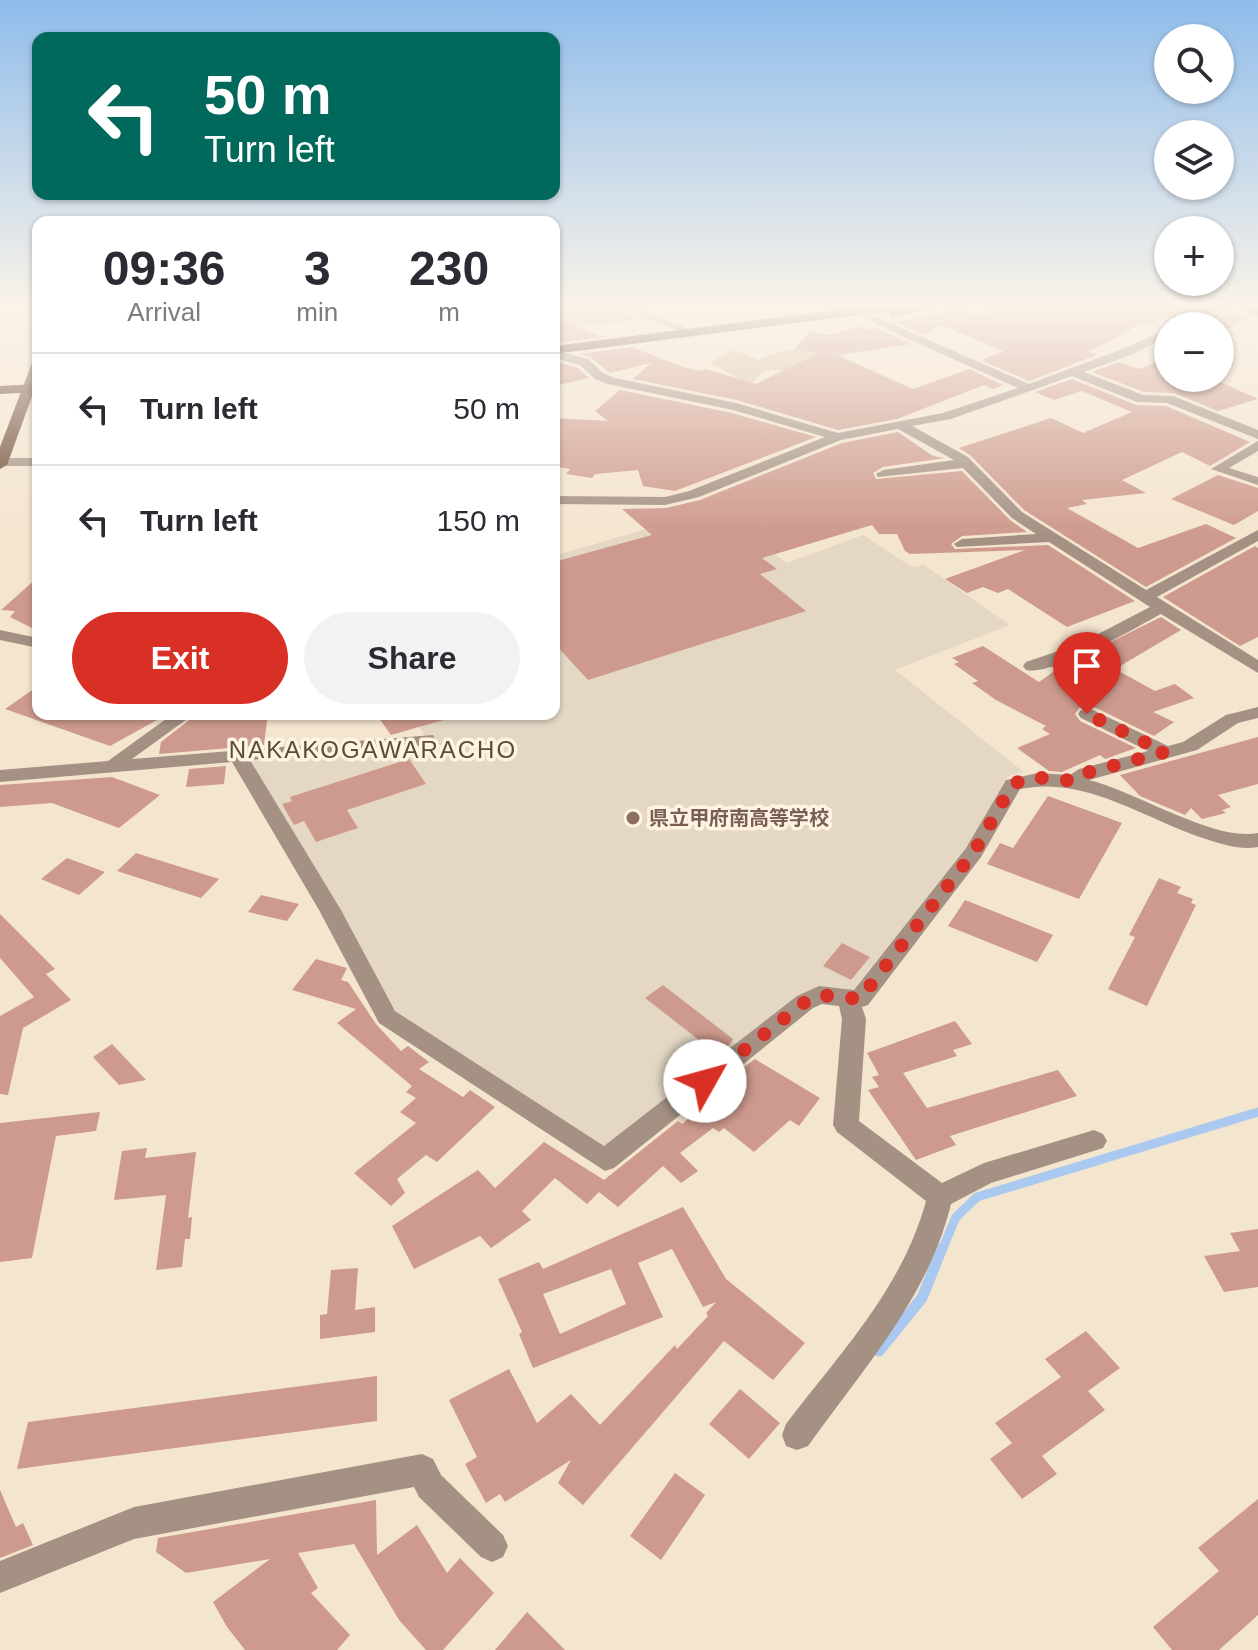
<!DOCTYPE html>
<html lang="en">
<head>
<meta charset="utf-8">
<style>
	body { margin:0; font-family:Arial,"Noto Sans JP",sans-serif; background:#f2f2f3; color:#2b2b33; height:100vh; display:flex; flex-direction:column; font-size:30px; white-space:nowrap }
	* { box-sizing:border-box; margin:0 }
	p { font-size:26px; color:#7c7c81 }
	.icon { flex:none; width:44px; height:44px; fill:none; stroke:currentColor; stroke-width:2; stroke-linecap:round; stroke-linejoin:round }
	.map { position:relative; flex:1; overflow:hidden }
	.details { position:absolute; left:32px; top:216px; width:528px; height:504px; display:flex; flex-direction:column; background:#fff; border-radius:16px; box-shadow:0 2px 6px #0004 }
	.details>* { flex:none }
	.guide { position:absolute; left:32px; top:32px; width:528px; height:168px; border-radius:16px; box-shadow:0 2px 6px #0004; background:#00695c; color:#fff; overflow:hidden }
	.fabs { position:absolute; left:1154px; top:24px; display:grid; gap:16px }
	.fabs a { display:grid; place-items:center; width:80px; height:80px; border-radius:50%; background:#fff; box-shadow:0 2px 6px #0004; font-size:40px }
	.pin { position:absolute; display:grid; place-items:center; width:68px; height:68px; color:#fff; margin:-82px -34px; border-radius:50% 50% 50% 0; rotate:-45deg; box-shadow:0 0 8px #0007 }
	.pin .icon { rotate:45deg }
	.me { position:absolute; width:88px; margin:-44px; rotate:52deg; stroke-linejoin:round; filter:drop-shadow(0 0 6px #0008) }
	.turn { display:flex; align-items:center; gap:28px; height:168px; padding:0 40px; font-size:36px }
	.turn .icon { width:104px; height:104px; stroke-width:2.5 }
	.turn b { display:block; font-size:56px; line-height:68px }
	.eta { display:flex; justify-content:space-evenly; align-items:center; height:136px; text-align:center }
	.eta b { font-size:48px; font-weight:700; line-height:56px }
	.cta { display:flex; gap:16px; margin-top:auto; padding:16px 40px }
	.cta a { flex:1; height:92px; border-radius:48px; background:#d93025; color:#fff; font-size:32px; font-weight:700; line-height:92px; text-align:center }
	.cta a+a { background:#f2f2f3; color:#2b2b33 }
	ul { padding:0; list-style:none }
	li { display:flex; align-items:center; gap:24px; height:112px; padding:0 40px; border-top:2px solid #e1e1e2 }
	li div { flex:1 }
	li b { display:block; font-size:30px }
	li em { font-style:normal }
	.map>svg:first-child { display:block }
	.education { fill:#e4d8c5 }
	.green { fill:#d7c1a0 }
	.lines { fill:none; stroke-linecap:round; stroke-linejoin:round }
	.stream-far1 { stroke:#a9c9f0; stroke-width:9 }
	.stream { stroke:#a9c9f0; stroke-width:11 }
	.building { fill:#ce9a8d; fill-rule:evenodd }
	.minor { fill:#a49184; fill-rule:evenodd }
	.secondary { fill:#836755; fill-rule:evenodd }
	.primary { fill:#6a4a34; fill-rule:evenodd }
	.trunk { fill:#603e26; fill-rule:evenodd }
	.route { stroke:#d93025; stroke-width:14; stroke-dasharray:0 25.2 }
	.education-dot { fill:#8d6e63; stroke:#fff3e1; stroke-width:3 }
	.labels { text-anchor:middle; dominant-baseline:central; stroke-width:7; stroke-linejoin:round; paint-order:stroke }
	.education-label { font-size:20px; font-weight:bold; fill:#785e54; stroke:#fff3e1; text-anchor:start }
	.quarter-label { font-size:24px; letter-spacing:2px; fill:#594d3a; stroke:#fff3e1 }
</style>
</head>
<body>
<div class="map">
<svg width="1258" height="1650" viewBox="0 0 1258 1650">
	<rect width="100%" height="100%" fill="#f4e5cf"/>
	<path class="education" d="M 711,510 L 787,563 L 863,535 L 912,567 L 924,565 L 1010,625 L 895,670 L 1024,772 L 1008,776 L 967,846 L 852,992 L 817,987 L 603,1149 L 396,1012 L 251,761 L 426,746 L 423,732 L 408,714 L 554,714 L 554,556 Z"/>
	<path class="green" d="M 818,341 L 831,358 L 815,354 L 784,370 L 763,371 L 750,385 L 710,363 L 733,350 L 759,360 C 781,348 799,353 818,341 Z"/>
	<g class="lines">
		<path class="stream-far1" d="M 942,1250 L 956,1217 L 977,1197 L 1258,1112"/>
		<path class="stream" d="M 879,1351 L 922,1298 L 942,1248"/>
	</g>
	<path class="building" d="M 554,305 L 607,305 L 640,320 L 575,326 L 603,337 L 554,343 Z
		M 988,305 L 1205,305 L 1177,321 L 1166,317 L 1146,326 L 1141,324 L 1088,352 L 1097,355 L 1029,381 L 981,360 L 1004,351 L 940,325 L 925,335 L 894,322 L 966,308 L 963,310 L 987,317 Z
		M 1224,310 L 1250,318 L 1220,333 L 1220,326 L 1194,326 Z
		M 857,326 L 866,330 L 876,328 L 912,344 L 837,355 L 913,389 L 969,369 L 1003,385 L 993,389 L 984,385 L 897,419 L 838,430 L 737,400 L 633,379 L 651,363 L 610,373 L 590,357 L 580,354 L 631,347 L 686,368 L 701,371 L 706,369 L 756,384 L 818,353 L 794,350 L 809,332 L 831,335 Z
		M 1168,358 L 1168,378 L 1201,386 L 1218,381 L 1258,399 L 1218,411 L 1174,393 L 1144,392 L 1092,372 L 1119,362 L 1139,369 Z
		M 554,361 L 578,368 L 589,378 L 554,386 Z
		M 1072,379 L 1136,405 L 1166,406 L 1250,442 L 1210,466 L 1182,452 L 1122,480 L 1146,493 L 1082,500 L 1087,504 L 1067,508 L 1138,548 L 1206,524 L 1236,538 L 1146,587 L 1024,510 L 970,455 L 959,448 L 1051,418 L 1083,433 L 1132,412 L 1082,391 L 1054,400 L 1035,392 Z
		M 620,390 L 732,413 L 816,437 L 675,491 L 643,486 L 638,470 L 595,474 L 592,478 L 566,474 L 570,469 L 554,466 L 554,418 L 608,421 L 595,411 Z
		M 898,432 L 933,456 L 945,458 L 883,467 L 873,473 L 876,479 L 962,471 L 1010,520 L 1027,532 L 962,536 L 951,544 L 955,549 L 1048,545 L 1135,601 L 1067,627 L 1008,589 L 998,593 L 983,587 L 967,593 L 945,579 L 1025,550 L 910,554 L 905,551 L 897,534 L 879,534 L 872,525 L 762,558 L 777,569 L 760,574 L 806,611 L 588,680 L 554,643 L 554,562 L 652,535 L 622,509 L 666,508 L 700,500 L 842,443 Z
		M 1218,475 L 1258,488 L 1258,511 L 1234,525 L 1171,499 Z
		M 1255,546 L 1258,548 L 1258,637 L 1240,646 L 1163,597 Z
		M 38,577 L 38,631 L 10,617 L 15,611 L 1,610 Z
		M 1161,617 L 1181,630 L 1115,669 L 1155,691 L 1175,684 L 1194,698 L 1153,712 L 1174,722 L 1154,736 L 1094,707 L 1079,708 L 1075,714 L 1080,721 L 1136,748 L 1105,759 L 1100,755 L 1062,772 L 1049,771 L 1017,748 L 1050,734 L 1042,729 L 1046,726 L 996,700 L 972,683 L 978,681 L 954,664 L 959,662 L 952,658 L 983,646 L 1039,682 L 1060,667 Z
		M 38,686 L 38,714 L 97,714 L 102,718 L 112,714 L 168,714 L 110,746 L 5,709 Z
		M 197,714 L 268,714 L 264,745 L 159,754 L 161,742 Z
		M 376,714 L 447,714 L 447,719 L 391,735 Z
		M 1258,737 L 1258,784 L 1218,795 L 1231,807 L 1222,810 L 1226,813 L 1202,819 L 1191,808 L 1185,815 L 1140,796 L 1120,775 Z
		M 409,759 L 426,784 L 347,810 L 358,828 L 316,842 L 304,821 L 294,825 L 282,804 L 292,801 L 290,797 Z
		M 226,766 L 224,784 L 186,787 L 189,769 Z
		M 112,777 L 160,795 L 119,828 L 52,803 L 0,807 L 0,785 Z
		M 1048,796 L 1122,823 L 1079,899 L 987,864 L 1000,843 L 1013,848 Z
		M 136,853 L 219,879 L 201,898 L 117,871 Z
		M 67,858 L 105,872 L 79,895 L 41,879 Z
		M 1159,878 L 1181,887 L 1177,893 L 1193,899 L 1191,903 L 1196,905 L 1147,1006 L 1108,989 L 1135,937 L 1129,935 Z
		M 261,895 L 299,904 L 287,921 L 248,912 Z
		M 965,900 L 1053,935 L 1037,962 L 948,926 Z
		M 0,914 L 55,969 L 46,974 L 71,1000 L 23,1028 L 8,1095 L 0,1094 L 0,1016 L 34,997 L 0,958 Z
		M 842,943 L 870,957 L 851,980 L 823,966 Z
		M 316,959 L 347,968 L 341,980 L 348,982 L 376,1024 L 401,1051 L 408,1046 L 429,1062 L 419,1069 L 463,1097 L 470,1090 L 495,1107 L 437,1162 L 426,1155 L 397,1179 L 405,1193 L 391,1206 L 354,1173 L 416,1123 L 400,1112 L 416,1098 L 406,1092 L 412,1086 L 337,1023 L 356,1009 L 292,990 Z
		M 663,985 L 733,1039 L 730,1044 L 717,1054 L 645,998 Z
		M 955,1021 L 972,1044 L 953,1050 L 957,1056 L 903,1073 L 927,1108 L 1058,1070 L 1077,1096 L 950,1136 L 956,1145 L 916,1160 L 868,1090 L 879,1087 L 872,1077 L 879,1075 L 867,1053 Z
		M 112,1044 L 146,1080 L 119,1085 L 93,1057 Z
		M 755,1059 L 820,1098 L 799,1126 L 790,1120 L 754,1152 L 724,1128 L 719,1132 L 713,1128 L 680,1153 L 698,1171 L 681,1183 L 663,1166 L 618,1207 L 599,1192 L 587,1204 L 555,1178 L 522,1211 L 531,1220 L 491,1248 L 480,1236 L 414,1269 L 392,1226 L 478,1170 L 495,1188 L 544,1142 L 604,1180 L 678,1121 L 682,1124 L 742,1074 L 739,1071 Z
		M 100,1112 L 96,1131 L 56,1136 L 32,1258 L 0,1262 L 0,1123 Z
		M 147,1148 L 145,1158 L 196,1152 L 188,1218 L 192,1217 L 190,1239 L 185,1239 L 182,1267 L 156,1270 L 166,1195 L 114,1200 L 122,1151 Z
		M 683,1207 L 726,1279 L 805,1343 L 773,1380 L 724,1341 L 583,1505 L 558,1483 L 571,1460 L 505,1502 L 500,1494 L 486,1503 L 465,1464 L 477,1457 L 449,1400 L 509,1369 L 537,1423 L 571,1394 L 600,1425 L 675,1345 L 677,1349 L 708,1316 L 706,1313 L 716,1302 L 703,1307 L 672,1249 L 638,1263 L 663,1317 L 533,1368 L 519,1334 L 522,1332 L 498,1279 L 539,1262 L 543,1269 ZM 611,1269 L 626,1304 L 560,1334 L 543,1294 Z
		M 1258,1229 L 1258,1287 L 1224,1292 L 1204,1256 L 1240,1251 L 1230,1233 Z
		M 358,1268 L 355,1310 L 375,1307 L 375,1332 L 320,1339 L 320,1315 L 327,1314 L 331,1270 Z
		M 1086,1331 L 1120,1368 L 1088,1391 L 1105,1410 L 1042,1456 L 1057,1474 L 1022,1499 L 990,1459 L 1012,1443 L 995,1423 L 1061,1377 L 1045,1359 Z
		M 377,1376 L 377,1421 L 17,1469 L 28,1422 Z
		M 740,1389 L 780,1423 L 749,1459 L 709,1424 Z
		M 675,1473 L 705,1495 L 661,1560 L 630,1536 Z
		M 0,1490 L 16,1527 L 23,1523 L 33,1545 L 0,1558 Z
		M 1258,1499 L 1258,1615 L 1219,1650 L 1172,1650 L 1153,1627 L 1219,1571 L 1198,1548 Z
		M 376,1500 L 377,1555 L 417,1525 L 447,1573 L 460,1558 L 494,1593 L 443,1650 L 426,1650 L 399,1620 L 354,1544 L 298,1553 L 318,1588 L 311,1593 L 350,1635 L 337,1650 L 245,1650 L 227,1627 L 213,1602 L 270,1559 L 186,1573 L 156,1552 L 158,1538 Z
		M 527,1612 L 565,1650 L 495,1650 Z"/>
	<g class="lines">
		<path class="minor" d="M 610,305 L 626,305 L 689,329 L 679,331 Z
			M 1212,305 L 1226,305 L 1188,326 L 1173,326 Z
			M 864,315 L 872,315 L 1029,384 L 1125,348 L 1168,328 L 1168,336 L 1133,354 L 1084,372 L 1143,395 L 1173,396 L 1258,430 L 1258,439 L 1167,403 L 1137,402 L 1072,376 L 951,419 L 912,426 L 968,457 L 1022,512 L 1146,590 L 1258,530 L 1258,541 L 1157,597 L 1258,660 L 1258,673 L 1161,614 C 1135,628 1054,676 1026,670 L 1023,666 L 1026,662 L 1079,644 L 1150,607 L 1049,542 L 957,547 L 954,544 L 962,539 L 1036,534 L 1012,518 L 963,468 L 878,477 L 876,474 L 883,470 L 954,460 L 898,429 L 841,440 L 699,497 L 665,505 L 554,504 L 554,496 L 665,497 L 689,491 L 825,437 L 733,410 L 608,384 L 595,379 L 580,365 L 554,358 L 554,350 L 588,359 L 603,373 L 615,378 L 736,403 L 838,433 L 943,413 L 1018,388 L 864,319 Z
			M 1258,441 L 1258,451 L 1229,468 L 1258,477 L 1258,485 L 1211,469 Z
			M 1,458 L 38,458 L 38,466 L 1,466 Z
			M 0,630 L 38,638 L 38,648 L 0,640 Z
			M 1258,707 L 1258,718 L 1238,723 L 1197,750 L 1089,780 C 1135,791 1214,842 1258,833 L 1258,847 C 1241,850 1225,845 1209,840 C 1147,821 1087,775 1020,789 L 981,857 L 868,1005 L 862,1007 L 866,1019 L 859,1121 L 942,1183 L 984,1163 L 1094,1130 L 1103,1134 L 1107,1141 L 1103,1148 L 991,1183 L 951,1204 C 928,1298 863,1369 808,1446 L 797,1450 L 786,1446 L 782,1435 L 786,1424 C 840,1353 902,1289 926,1201 L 837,1132 L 833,1125 L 842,1019 L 839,1006 L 822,1004 L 813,1008 L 614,1168 L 605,1171 L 379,1023 L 319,910 L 232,762 L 0,782 L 0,770 L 108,761 L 173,714 L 194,714 L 132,759 L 433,735 L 435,739 L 426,745 L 250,760 L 341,910 L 395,1011 L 604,1146 L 797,996 L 819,986 L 854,990 L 966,848 L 1006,780 L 1038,773 L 1070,775 L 1079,769 L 1148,751 L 1081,718 L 1078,714 L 1081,710 L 1093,710 L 1168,746 L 1183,742 L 1226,715 Z
			M 422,1454 L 433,1459 L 441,1475 L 503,1535 L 508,1546 L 503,1557 L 492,1562 L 481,1557 L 419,1497 L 414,1487 L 134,1539 L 0,1593 L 0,1561 L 134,1507 Z"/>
		<path class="secondary" d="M 1233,305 L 1248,305 L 1258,310 L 1258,317 Z"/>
		<path class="primary" d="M 38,359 L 38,380 L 7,465 L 0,469 L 0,447 L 32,363 Z"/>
		<path class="trunk" d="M 875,305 L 947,305 L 894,317 L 890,316 L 889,311 L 554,354 L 554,346 Z
			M 38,384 L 38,392 L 0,394 L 0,386 Z"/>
	</g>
	<linearGradient id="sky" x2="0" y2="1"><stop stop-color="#8fbceb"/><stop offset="0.57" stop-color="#faf3e9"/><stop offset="1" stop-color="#faf3e9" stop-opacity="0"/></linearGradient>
	<rect width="1258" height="536" fill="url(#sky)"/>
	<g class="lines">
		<path class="route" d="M 705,1081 L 805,1002 L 819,995 L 860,999 L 974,852 L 1013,784 L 1032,777 L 1075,781 L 1086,773 L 1165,752 L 1087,714"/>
	</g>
	<circle class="education-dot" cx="633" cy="818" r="8"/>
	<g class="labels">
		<g class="education-label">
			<text x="649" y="818">県立甲府南高等学校</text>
		</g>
		<g class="quarter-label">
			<text x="373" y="749">NAKAKOGAWARACHO</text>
		</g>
	</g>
</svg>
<div class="fabs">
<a><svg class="icon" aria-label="search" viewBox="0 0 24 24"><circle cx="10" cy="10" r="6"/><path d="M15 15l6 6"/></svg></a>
<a><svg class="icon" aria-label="layers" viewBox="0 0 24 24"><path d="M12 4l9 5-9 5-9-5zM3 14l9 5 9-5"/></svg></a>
<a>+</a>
<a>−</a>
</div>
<div class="pin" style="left:1087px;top:714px;background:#d93025"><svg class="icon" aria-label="arrive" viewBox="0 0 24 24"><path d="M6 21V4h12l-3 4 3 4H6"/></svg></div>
<svg class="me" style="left:705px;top:1081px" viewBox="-20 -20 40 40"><circle r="19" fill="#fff"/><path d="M0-13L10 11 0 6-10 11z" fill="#d93025"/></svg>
<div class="guide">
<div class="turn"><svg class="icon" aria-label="left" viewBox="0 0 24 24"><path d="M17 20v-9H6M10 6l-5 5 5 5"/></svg><div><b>50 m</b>Turn left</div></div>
</div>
<section class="details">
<div class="eta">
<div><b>09:36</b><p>Arrival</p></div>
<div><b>3</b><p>min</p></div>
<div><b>230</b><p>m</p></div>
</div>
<ul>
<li><svg class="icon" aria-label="left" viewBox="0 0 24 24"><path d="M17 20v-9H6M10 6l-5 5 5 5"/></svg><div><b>Turn left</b></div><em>50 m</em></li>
<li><svg class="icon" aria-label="left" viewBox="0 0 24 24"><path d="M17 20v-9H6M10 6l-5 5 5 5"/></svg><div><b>Turn left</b></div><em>150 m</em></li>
</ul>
<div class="cta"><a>Exit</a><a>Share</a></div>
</section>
</div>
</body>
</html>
